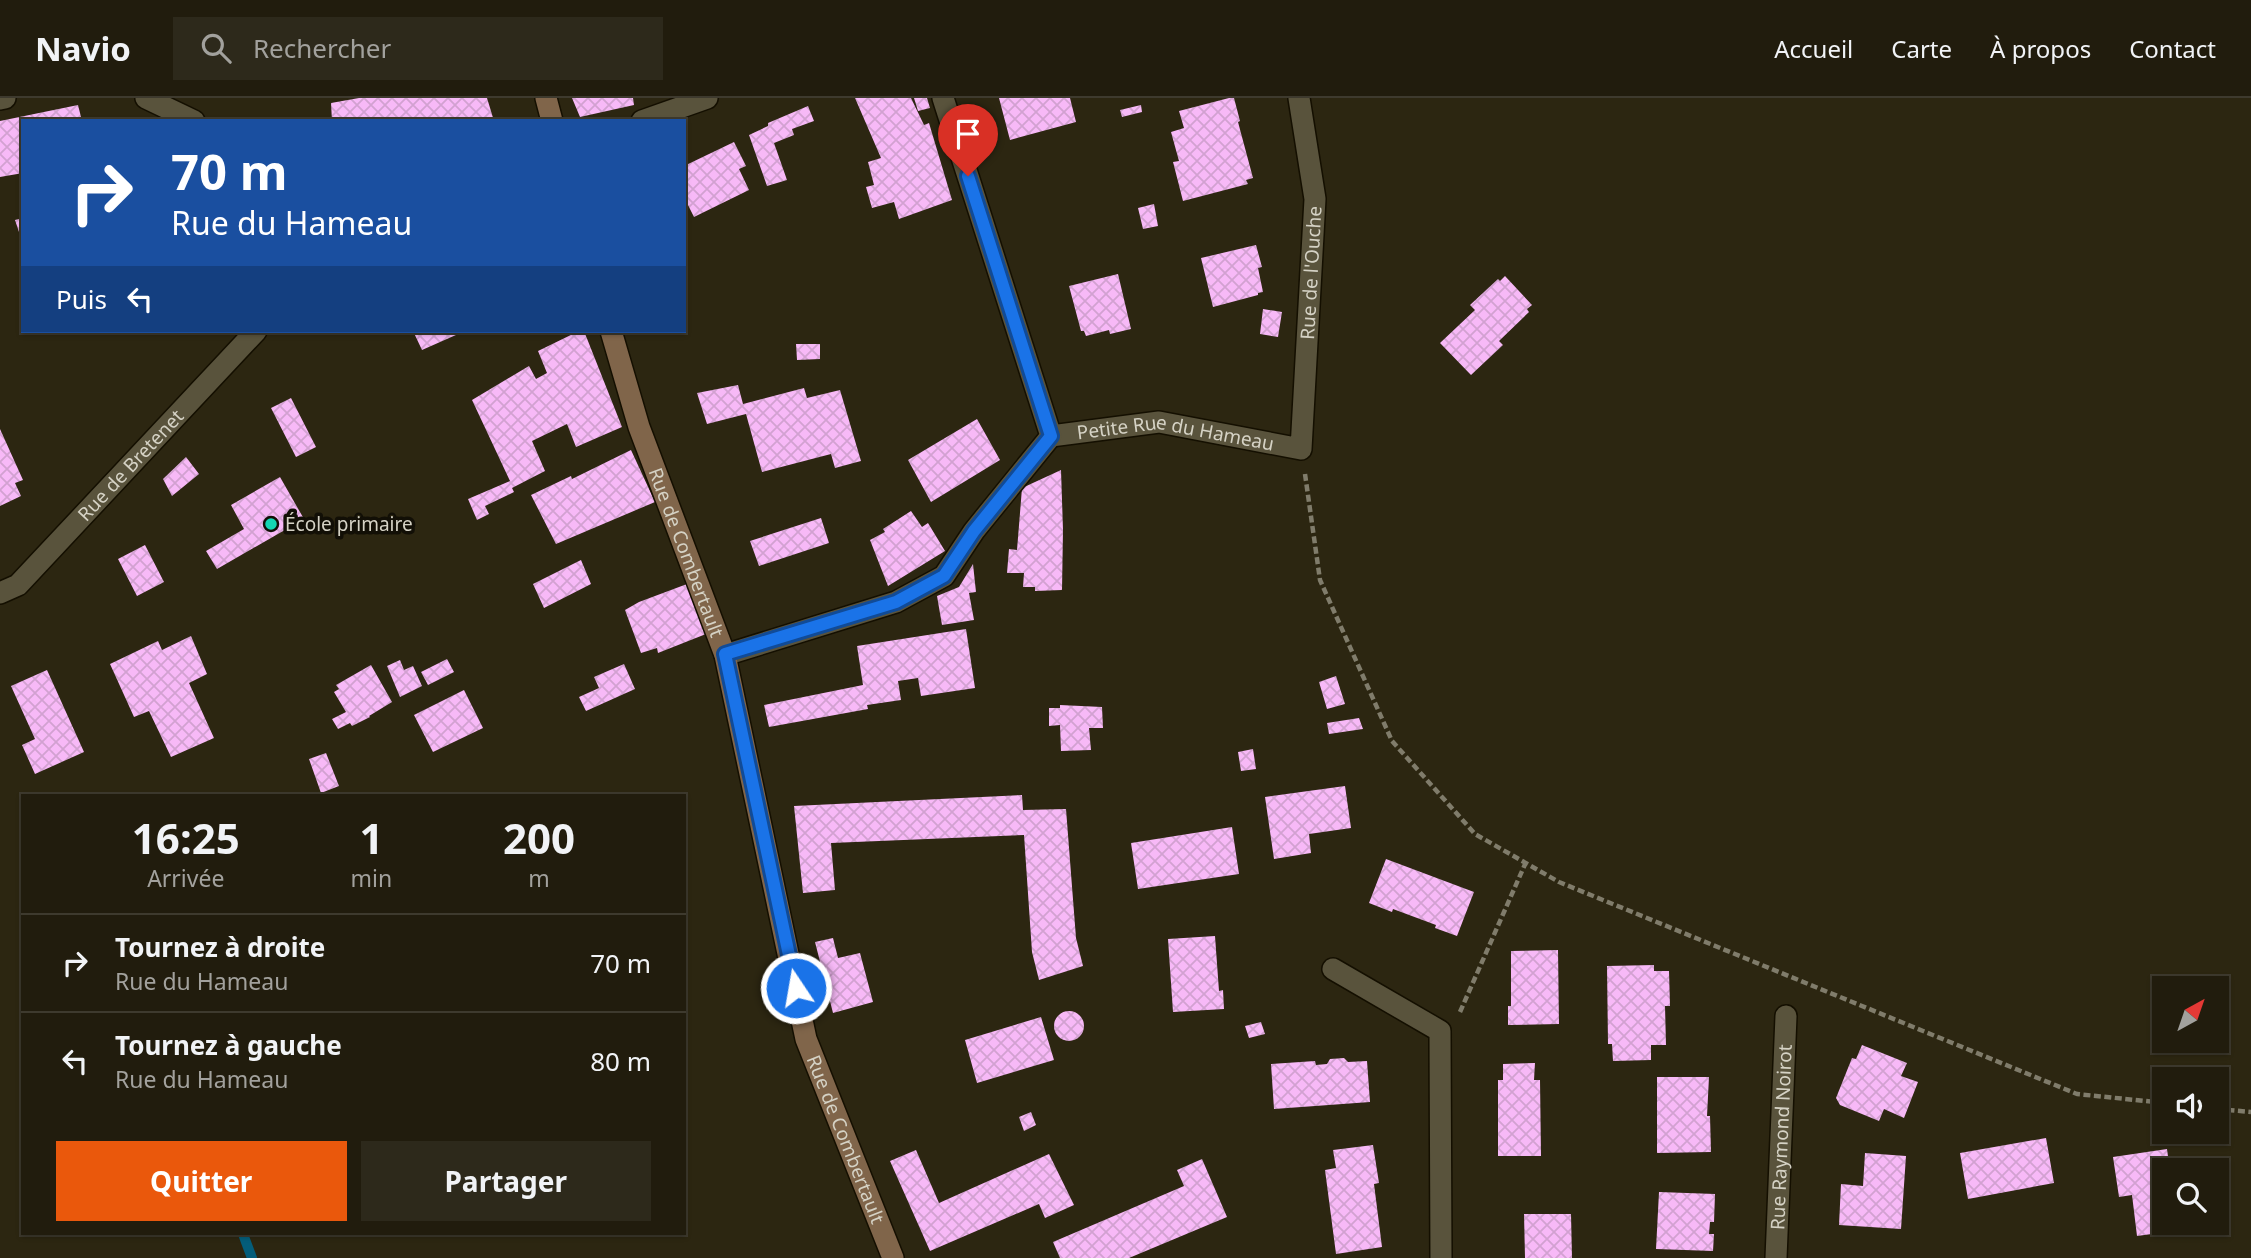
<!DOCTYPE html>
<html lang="fr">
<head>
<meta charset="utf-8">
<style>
	body { margin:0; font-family:"Noto Sans",sans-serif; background:#2d291b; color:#f1f3f6; height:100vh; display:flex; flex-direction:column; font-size:26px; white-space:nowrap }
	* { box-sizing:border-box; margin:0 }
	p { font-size:23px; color:#a2a19d }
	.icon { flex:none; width:38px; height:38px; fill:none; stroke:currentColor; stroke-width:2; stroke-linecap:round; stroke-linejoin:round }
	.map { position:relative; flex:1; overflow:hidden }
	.sheet { position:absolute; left:21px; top:696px; width:665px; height:441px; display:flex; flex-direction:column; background:#211c0d; border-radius:0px; box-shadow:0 2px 5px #0004,0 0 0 2px #3e3a2e }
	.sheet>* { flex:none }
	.guide { position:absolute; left:21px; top:21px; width:665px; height:214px; border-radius:0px; box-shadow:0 2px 5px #0004,0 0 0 2px #3e3a2e; background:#1a4fa0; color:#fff; overflow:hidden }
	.needle { width:46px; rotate:40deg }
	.tools { position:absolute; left:2152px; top:878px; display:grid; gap:14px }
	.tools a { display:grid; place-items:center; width:77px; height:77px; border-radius:0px; background:#211c0d; box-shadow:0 2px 5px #0004,0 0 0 2px #3e3a2e; font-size:35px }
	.pin { position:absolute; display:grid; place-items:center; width:60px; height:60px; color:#fff; margin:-72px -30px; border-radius:50% 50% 50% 0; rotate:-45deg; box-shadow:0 0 7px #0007 }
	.pin .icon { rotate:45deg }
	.me { position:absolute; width:77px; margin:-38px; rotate:348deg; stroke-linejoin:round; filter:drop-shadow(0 0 5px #0008) }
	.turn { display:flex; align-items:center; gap:24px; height:147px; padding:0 35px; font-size:32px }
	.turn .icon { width:91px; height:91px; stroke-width:2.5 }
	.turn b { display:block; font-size:49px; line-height:60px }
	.then { display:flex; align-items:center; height:66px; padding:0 35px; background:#0003; gap:14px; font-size:26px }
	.eta { display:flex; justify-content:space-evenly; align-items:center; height:119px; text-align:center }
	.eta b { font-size:42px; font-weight:700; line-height:49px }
	.cta { display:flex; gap:14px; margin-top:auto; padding:14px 35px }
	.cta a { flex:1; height:80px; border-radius:0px; background:#ea580c; color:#fff; font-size:28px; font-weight:700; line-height:80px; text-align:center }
	.cta a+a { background:#2d291b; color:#f1f3f6 }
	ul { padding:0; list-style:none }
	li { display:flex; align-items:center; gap:21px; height:98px; padding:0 35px; border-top:2px solid #3e3a2e }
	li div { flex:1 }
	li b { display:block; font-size:26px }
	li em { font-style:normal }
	header { display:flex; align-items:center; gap:42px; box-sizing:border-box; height:98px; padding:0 35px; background:#211c0d; border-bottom:2px solid #3e3a2e }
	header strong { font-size:33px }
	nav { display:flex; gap:38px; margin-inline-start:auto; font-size:24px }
	.search { width:490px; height:63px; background:#2d291b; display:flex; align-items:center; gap:18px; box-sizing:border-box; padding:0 24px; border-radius:0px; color:#a2a19d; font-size:26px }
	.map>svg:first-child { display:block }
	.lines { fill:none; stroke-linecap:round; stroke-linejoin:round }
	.stream { stroke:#045d7a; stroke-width:10 }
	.building { fill:url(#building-cross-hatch) }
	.street-casing { stroke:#140f00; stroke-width:24 }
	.secondary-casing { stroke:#140f00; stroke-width:24 }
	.path { stroke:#807c6b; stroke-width:4.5; stroke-dasharray:7 3.5; stroke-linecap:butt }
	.street { stroke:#59533c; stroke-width:21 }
	.secondary { stroke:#80654a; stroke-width:21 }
	.route-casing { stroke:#114b97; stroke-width:18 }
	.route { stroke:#1a73e8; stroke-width:12 }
	.poi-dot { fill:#14d5b3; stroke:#120f06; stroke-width:2.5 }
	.labels { text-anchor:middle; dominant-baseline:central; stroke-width:7; stroke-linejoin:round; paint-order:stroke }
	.street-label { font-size:19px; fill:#d5d2c5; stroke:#120f06 }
	.poi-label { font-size:19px; fill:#d5d2c5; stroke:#120f06; text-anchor:start }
</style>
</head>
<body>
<header>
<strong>Navio</strong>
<div class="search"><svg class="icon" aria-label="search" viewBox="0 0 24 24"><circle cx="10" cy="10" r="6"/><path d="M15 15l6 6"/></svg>Rechercher</div>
<nav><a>Accueil</a><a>Carte</a><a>À propos</a><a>Contact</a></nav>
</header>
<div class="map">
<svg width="2251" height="1160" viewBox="0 0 2251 1160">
	<defs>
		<pattern id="building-cross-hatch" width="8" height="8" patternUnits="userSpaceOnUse" patternTransform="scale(1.75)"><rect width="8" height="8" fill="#f7b9f7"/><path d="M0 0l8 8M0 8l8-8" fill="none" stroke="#d2a1d1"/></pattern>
	</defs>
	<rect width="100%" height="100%" fill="#2c2611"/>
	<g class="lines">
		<path class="stream" d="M 243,1136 L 252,1160"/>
	</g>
	<path class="building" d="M 359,0 L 487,0 L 494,23 L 332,23 L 331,5 Z
		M 572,0 L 633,0 L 634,7 L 580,19 Z
		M 855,0 L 911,0 L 924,27 L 929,25 L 952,102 L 899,121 L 894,104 L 872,110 L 866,89 L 874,87 L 868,64 L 881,60 Z
		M 914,0 L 927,0 L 930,10 L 918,13 Z
		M 999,0 L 1070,0 L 1076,24 L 1010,42 Z
		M 1229,0 L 1234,0 L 1240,23 L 1238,24 L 1253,80 L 1246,82 L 1248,86 L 1183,103 L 1173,64 L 1179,63 L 1171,34 L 1184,30 L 1179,13 Z
		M 78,7 L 82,23 L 23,23 L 23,75 L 0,79 L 0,23 Z
		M 1141,7 L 1142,14 L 1122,19 L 1120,12 Z
		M 808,8 L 814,23 L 792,31 L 794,37 L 774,45 L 787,82 L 767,88 L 749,37 L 768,28 L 768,25 Z
		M 734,44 L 746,68 L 739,71 L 749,92 L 694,119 L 688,107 L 684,109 L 684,68 Z
		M 1154,106 L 1158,128 L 1143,131 L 1138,110 Z
		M 23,120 L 23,143 L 22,143 L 15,122 Z
		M 1256,147 L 1262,169 L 1258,170 L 1263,194 L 1258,195 L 1258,197 L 1213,209 L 1201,160 Z
		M 1118,176 L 1131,231 L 1110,236 L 1109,232 L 1086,238 L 1084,233 L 1081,233 L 1069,188 Z
		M 1505,178 L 1532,207 L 1527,211 L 1529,214 L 1499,243 L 1503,247 L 1471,277 L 1440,245 L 1475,212 L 1470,207 L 1498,181 L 1500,183 Z
		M 1263,211 L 1282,214 L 1278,239 L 1260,236 Z
		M 413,233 L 465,233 L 422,252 Z
		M 579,233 L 584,233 L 622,329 L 576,349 L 567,326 L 532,343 L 545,373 L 512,390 L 514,394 L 485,408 L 489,416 L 477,422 L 468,401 L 510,383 L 472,302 L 529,268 L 536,281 L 547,275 L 538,253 Z
		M 796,246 L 820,246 L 820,261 L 797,262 Z
		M 738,287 L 743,306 L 804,290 L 807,300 L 840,292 L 861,363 L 835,370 L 831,356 L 762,374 L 746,316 L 707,326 L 697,295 Z
		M 291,300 L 316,349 L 296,359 L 271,310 Z
		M 977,321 L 1000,362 L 931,404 L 908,362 Z
		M 0,331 L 23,382 L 15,385 L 21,398 L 0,408 Z
		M 631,352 L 655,404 L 556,446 L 531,397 L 571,378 L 572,381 Z
		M 186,359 L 199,376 L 172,398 L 163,381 Z
		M 1061,372 L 1063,432 L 1062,492 L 1035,493 L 1035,489 L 1023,489 L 1024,475 L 1007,475 L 1009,451 L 1017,452 L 1022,390 Z
		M 280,379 L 304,421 L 217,471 L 206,453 L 244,431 L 231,407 Z
		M 911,413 L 922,429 L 928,425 L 945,453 L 888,488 L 870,442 L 885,434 L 883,431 Z
		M 821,420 L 829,445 L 759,468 L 750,443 Z
		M 145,447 L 164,484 L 137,498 L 118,461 Z
		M 581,462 L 591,486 L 544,510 L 533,486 Z
		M 973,466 L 976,494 L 969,495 L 974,522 L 942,527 L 937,498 L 959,489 Z
		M 687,486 L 706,536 L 658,555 L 657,550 L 641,555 L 625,512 L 639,504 Z
		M 966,531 L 975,590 L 921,598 L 918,580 L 898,583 L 901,602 L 867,607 L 868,611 L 769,629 L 764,607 L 863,587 L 857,548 Z
		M 191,538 L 207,576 L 189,585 L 214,640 L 171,659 L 149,613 L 134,619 L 110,566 L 158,543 L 162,552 Z
		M 447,561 L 454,574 L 428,587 L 421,574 Z
		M 400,562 L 404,572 L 413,568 L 422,588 L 400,599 L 387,568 Z
		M 624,566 L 635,591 L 586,613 L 579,599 L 599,590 L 594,579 Z
		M 371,567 L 392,604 L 369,618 L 370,619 L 352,628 L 350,625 L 338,631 L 332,621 L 346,614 L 334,594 L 339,591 L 336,587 Z
		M 47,572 L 84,654 L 35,676 L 22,647 L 35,641 L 11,588 Z
		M 1336,578 L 1345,606 L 1327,611 L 1319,584 Z
		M 464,592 L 483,630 L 433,654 L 414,617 Z
		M 1060,607 L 1102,609 L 1103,630 L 1089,630 L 1091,652 L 1061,653 L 1060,627 L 1049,628 L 1049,610 L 1060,610 Z
		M 1359,620 L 1363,631 L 1329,636 L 1327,625 Z
		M 1253,651 L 1256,671 L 1241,673 L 1238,654 Z
		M 326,655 L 339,688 L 321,695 L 309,661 Z
		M 1345,688 L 1351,730 L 1309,736 L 1311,755 L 1274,761 L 1265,699 Z
		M 1022,697 L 1023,712 L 1066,711 L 1076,840 L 1083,868 L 1039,882 L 1032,854 L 1024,737 L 831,745 L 835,792 L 803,795 L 794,708 Z
		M 1232,729 L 1239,776 L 1138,791 L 1131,745 Z
		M 1386,761 L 1474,794 L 1457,838 L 1435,830 L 1436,827 L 1393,811 L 1392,814 L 1369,805 Z
		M 1215,838 L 1219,893 L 1223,892 L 1224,911 L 1173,914 L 1168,841 Z
		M 833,840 L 838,860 L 860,855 L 873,904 L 833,915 L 815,844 Z
		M 1558,852 L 1559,926 L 1508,927 L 1508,908 L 1511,908 L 1511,853 Z
		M 1654,867 L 1654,873 L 1669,873 L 1670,908 L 1665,908 L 1666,947 L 1651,947 L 1651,962 L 1613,963 L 1612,946 L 1608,946 L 1607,868 Z
		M1054 928a15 15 0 1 1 30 0a15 15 0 1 1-30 0Z
		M 1041,919 L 1054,962 L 977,985 L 965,942 Z
		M 1261,924 L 1265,936 L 1249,940 L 1245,928 Z
		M 1862,947 L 1907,965 L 1901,978 L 1918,984 L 1904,1020 L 1884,1011 L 1879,1023 L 1840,1007 L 1836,1000 L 1852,960 L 1856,961 Z
		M 1344,960 L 1348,964 L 1367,963 L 1370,1004 L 1274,1011 L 1271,966 L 1315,963 L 1316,967 L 1327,966 L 1330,961 Z
		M 1535,965 L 1534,982 L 1540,982 L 1541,1058 L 1498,1058 L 1498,982 L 1503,982 L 1503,966 Z
		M 1657,979 L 1709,979 L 1707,1018 L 1710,1018 L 1711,1054 L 1657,1055 Z
		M 1031,1014 L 1036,1027 L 1024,1033 L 1019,1019 Z
		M 2046,1040 L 2054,1085 L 1968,1101 L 1960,1055 Z
		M 1373,1047 L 1379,1085 L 1374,1086 L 1382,1149 L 1336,1156 L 1325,1072 L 1336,1070 L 1333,1052 Z
		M 2167,1051 L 2170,1073 L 2165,1073 L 2165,1125 L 2196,1125 L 2196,1130 L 2137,1138 L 2132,1097 L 2119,1099 L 2113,1059 Z
		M 916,1052 L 939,1105 L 1049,1056 L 1074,1107 L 1045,1120 L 1039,1106 L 930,1153 L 890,1063 Z
		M 1865,1055 L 1906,1058 L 1901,1131 L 1839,1127 L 1841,1086 L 1863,1088 Z
		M 1202,1061 L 1227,1119 L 1129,1160 L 1060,1160 L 1053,1144 L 1184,1088 L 1177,1072 Z
		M 1659,1094 L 1715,1096 L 1714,1124 L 1710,1124 L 1709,1136 L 1714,1136 L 1713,1153 L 1656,1151 Z
		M 1524,1116 L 1571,1116 L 1572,1160 L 1525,1160 Z"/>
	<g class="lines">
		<g class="street-casing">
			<g id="street">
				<path d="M 146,0 L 194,23"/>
				<path d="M 0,1 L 5,0"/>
				<path d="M 642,23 L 707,0"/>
				<path id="s1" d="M 1051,338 L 1159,324 L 1301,351 L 1315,101 L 1299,0"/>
				<path id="s2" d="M 0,495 L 18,487 L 256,233"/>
				<path d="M 725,557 L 896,504 L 944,478 L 974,433 L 1051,338 L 943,0"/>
				<path d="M 1333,871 L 1440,933 L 1441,1160"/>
				<path id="s3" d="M 1776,1160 L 1786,918"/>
			</g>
		</g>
		<g class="secondary-casing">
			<g id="secondary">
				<path d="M 546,0 L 552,23"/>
				<path id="s4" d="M 611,233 L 639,329 L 725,557 L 806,941 L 893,1160"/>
			</g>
		</g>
		<path class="path" d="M 1305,376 L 1320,482 L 1392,643 L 1475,736 L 1559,784 L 2077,996 L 2165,1005
			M 1460,914 L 1526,764
			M 2217,1011 L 2251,1014"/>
		<use href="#street" class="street"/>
		<use href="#secondary" class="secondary"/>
	</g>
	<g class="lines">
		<g class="route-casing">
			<path id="route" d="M 796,890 L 725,556 L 896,504 L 944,478 L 974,433 L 1051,338 L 968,78"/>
		</g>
		<use href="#route" class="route"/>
	</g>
	<circle class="poi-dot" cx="271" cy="426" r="7"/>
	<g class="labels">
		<g class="street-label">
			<text stroke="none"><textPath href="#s1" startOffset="430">Rue de l'Ouche</textPath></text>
			<text stroke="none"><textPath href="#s1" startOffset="126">Petite Rue du Hameau</textPath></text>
			<text stroke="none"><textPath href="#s2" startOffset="184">Rue de Bretenet</textPath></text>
			<text stroke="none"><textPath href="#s4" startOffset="234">Rue de Combertault</textPath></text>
			<text stroke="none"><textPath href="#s3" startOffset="121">Rue Raymond Noirot</textPath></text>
			<text stroke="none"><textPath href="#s4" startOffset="844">Rue de Combertault</textPath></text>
		</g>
		<g class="poi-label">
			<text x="285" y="426">École primaire</text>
		</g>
	</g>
</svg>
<div class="tools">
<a><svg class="needle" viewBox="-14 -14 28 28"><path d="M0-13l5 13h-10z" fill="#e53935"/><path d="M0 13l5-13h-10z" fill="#a2a19d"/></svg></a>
<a><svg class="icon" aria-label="sound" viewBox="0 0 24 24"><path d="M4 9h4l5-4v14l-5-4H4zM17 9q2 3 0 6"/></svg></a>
<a><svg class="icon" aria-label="search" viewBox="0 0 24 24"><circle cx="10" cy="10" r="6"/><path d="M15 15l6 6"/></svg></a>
</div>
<div class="pin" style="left:968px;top:78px;background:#d93025"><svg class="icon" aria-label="arrive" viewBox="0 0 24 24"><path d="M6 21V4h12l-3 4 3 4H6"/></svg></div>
<svg class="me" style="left:796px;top:890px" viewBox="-20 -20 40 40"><circle r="17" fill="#1a73e8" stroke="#fff" stroke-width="3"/><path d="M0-11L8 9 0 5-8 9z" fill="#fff"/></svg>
<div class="guide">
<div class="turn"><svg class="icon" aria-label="right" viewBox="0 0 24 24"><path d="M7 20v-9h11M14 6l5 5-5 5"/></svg><div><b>70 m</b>Rue du Hameau</div></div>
<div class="then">Puis<svg class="icon" aria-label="left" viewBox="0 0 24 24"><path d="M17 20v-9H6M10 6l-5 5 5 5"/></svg></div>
</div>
<section class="sheet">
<div class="eta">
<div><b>16:25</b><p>Arrivée</p></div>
<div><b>1</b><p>min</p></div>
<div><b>200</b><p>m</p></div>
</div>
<ul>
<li><svg class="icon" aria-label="right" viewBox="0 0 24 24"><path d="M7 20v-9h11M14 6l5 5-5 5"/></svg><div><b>Tournez à droite</b><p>Rue du Hameau</p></div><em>70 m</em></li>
<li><svg class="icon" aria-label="left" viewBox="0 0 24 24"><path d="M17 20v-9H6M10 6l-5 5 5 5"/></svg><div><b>Tournez à gauche</b><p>Rue du Hameau</p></div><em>80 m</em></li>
</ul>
<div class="cta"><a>Quitter</a><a>Partager</a></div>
</section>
</div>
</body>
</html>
